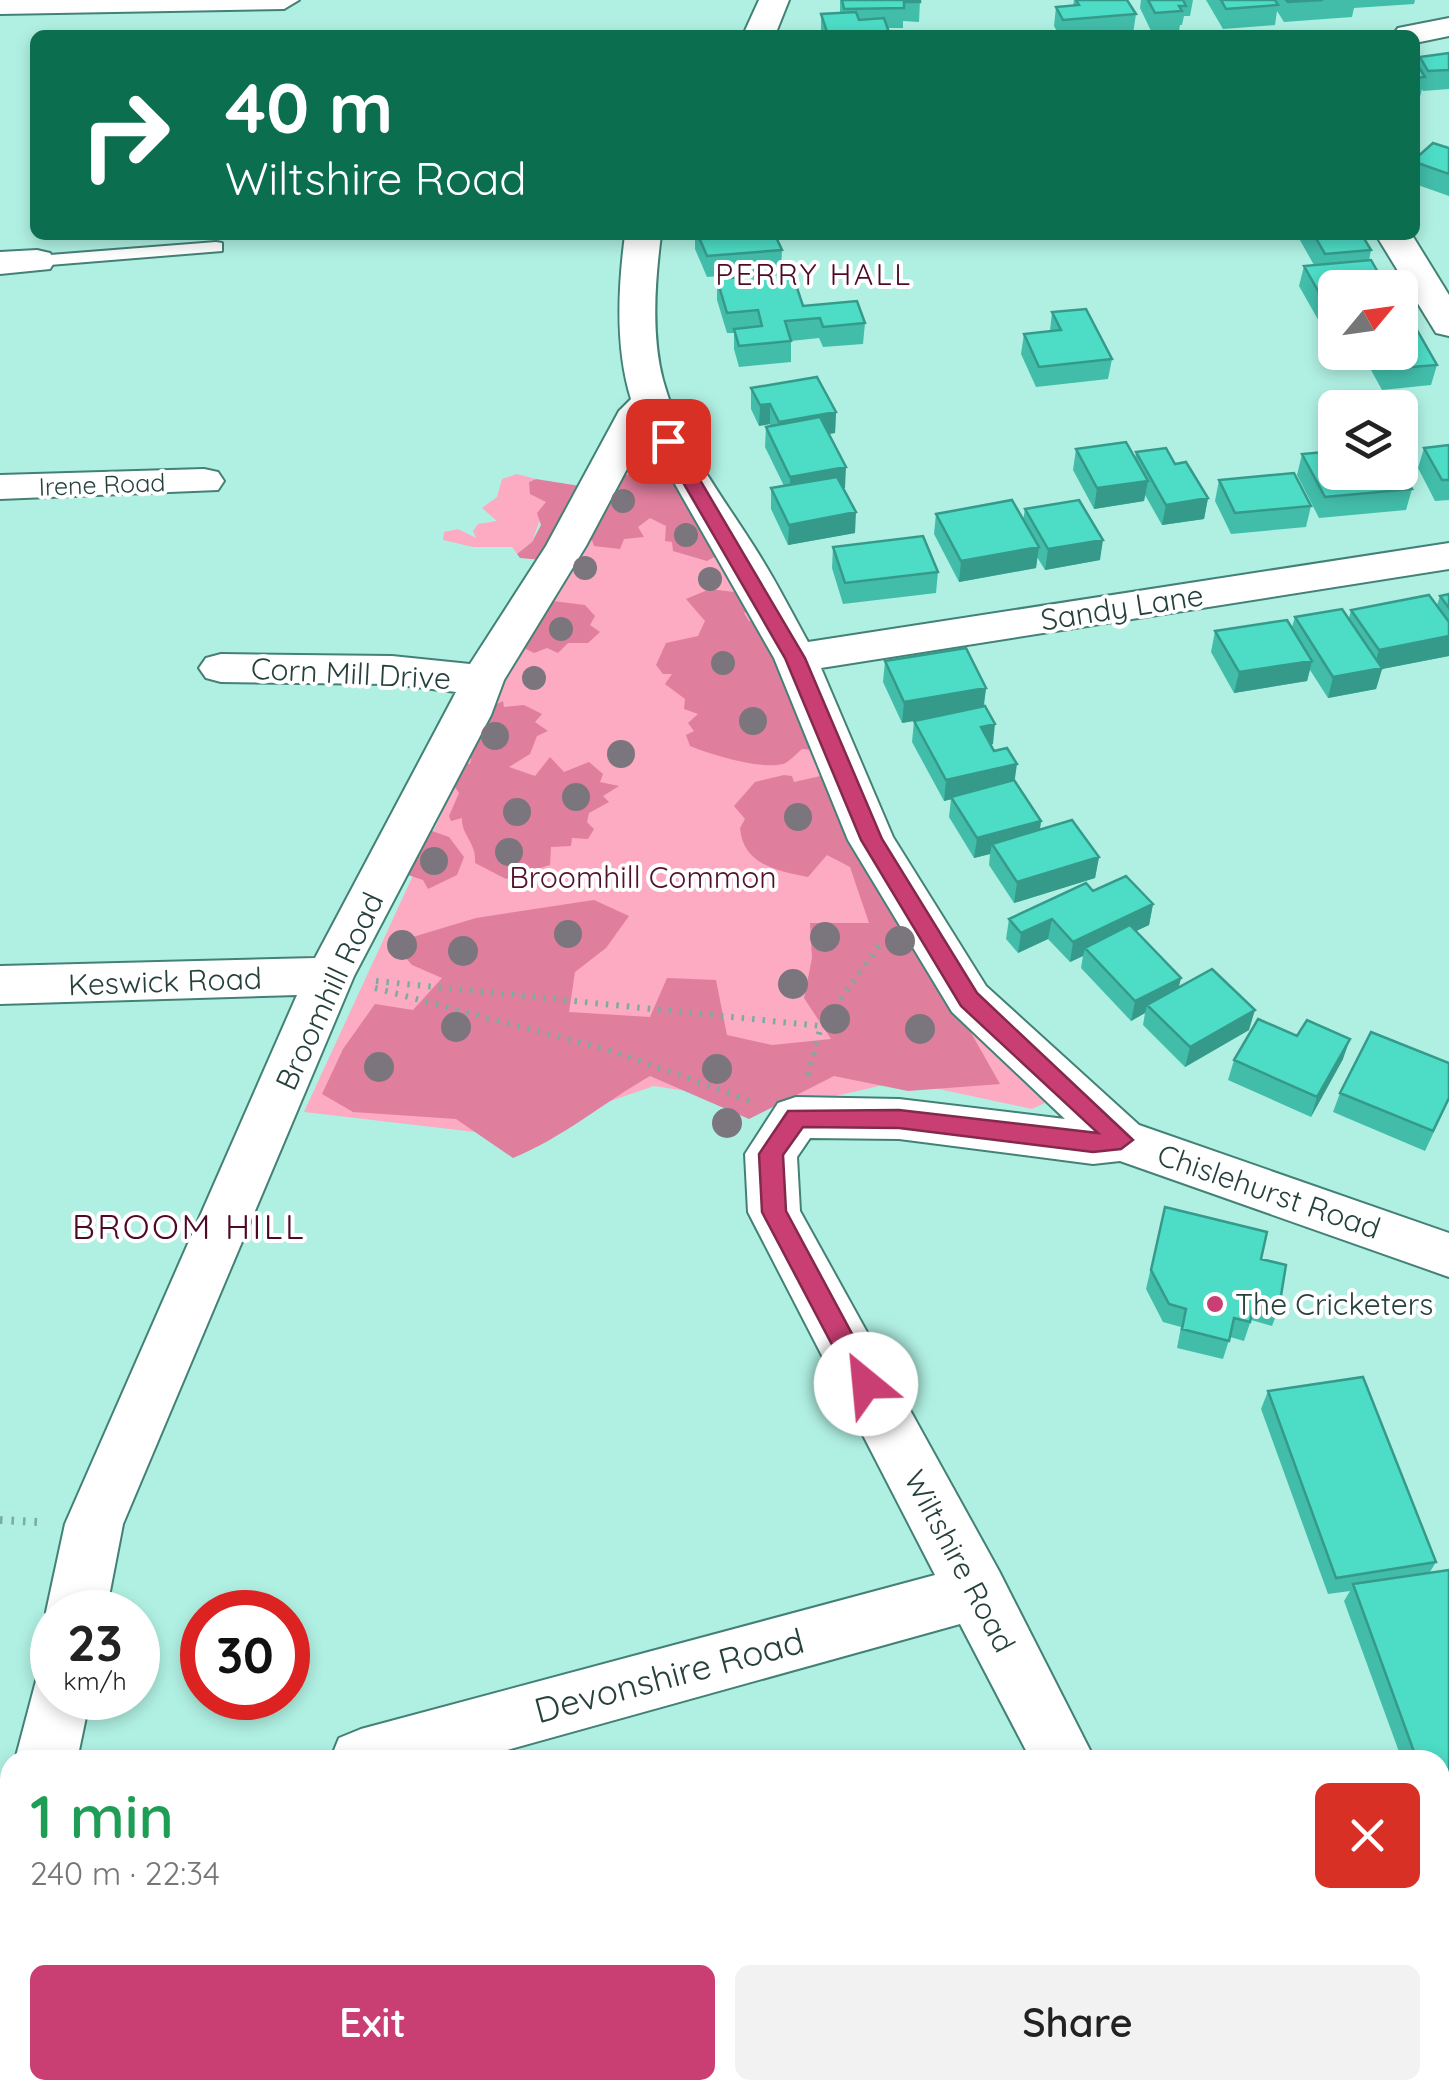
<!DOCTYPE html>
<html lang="en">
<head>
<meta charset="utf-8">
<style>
	body { margin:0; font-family:Quicksand,sans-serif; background:#f2f2f2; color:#222; height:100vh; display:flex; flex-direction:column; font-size:38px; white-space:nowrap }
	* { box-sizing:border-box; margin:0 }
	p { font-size:32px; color:#767676 }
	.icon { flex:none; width:55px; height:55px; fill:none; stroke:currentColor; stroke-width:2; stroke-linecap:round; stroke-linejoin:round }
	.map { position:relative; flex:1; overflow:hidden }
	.panel { position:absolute; left:0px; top:1750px; width:1450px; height:350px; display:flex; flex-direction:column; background:#fff; border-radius:30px 30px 0 0; box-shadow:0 5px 15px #0003 }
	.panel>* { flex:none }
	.hud { position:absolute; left:30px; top:30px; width:1390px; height:210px; border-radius:15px; box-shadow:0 5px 15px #0003; background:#0b6e4f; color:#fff; overflow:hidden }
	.needle { width:65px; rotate:61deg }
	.controls { position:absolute; left:1318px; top:270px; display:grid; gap:20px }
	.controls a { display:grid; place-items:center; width:100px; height:100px; border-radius:15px; background:#fff; box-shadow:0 5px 15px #0003; font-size:50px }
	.speed { position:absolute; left:30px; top:1590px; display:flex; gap:20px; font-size:50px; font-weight:700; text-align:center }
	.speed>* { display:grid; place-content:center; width:130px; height:130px; border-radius:50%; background:#fff; box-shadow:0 5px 15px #0003; line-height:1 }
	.speed small { font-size:25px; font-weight:400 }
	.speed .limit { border:15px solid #d22; background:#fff; color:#111 }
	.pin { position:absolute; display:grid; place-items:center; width:85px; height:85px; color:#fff; margin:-42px; border-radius:20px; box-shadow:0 5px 15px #0006 }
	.me { position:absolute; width:110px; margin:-55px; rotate:332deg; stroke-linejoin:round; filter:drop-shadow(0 0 8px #0008) }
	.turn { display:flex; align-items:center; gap:35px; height:210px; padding:0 30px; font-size:45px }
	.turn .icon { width:130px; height:130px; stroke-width:2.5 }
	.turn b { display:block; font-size:70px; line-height:85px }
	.round { display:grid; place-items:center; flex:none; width:105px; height:105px; border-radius:15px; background:#f2f2f2 }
	.summary { display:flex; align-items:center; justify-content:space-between; height:170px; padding:0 30px }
	h1 { font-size:60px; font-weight:600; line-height:75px; color:#1e9e55 }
	.cta { display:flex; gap:20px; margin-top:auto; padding:20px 30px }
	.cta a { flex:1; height:115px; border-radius:15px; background:#c93f74; color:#fff; font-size:40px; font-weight:600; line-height:115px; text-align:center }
	.cta a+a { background:#f2f2f2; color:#222 }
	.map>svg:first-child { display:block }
	.green { fill:#fcabc2 }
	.forest { fill:#e07e9d }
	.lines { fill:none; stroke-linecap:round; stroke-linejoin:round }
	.service-casing { stroke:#438176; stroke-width:4 }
	.minor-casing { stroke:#438176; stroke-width:4 }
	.path-far1 { stroke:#7baca2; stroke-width:6; stroke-dasharray:2.5 8; stroke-linecap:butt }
	.path { stroke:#7baca2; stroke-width:8; stroke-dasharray:2.5 9; stroke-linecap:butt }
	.service { fill:#fff; fill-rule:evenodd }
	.minor { fill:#fff; fill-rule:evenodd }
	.tree { fill:#7b767d }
	.wall { fill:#42bdaa }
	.shaded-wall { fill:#369a8b }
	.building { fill:#4ddcc6; stroke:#369a8b; stroke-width:2.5 }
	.route { fill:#c93f74; stroke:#83294b; stroke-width:2.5 }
	.poi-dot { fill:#c93f74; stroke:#fff; stroke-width:4 }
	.labels { text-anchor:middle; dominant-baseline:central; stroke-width:8; stroke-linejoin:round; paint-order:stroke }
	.far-street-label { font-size:25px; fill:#26413c; stroke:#fff }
	.far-quarter-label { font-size:30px; letter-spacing:2.5px; fill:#4d0a27; stroke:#fff }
	.street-label { font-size:30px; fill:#26413c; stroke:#fff }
	.park-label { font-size:30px; fill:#4f122a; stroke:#fff }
	.poi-label { font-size:30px; fill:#26413c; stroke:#fff; text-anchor:start }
	.quarter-label { font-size:35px; letter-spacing:2.5px; fill:#4d0a27; stroke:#fff }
	.near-street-label { font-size:35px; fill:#26413c; stroke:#fff }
</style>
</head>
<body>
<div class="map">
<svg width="1449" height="2100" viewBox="0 0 1449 2100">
	<rect width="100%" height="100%" fill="#b0f0e3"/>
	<path class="green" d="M 633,450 L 787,642 L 955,1010 L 1047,1102 L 1032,1109 L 901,1081 L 788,1107 L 654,1086 L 509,1136 L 304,1112 L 497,693 Z
		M 517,474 L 536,479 L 529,482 L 546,502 L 532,542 L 517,554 L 512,547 L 473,547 L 443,540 L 444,532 L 458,529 L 476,538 L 473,531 L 478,524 L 497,521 L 482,508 L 497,497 L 502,479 Z"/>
	<path class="forest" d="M 638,471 L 688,485 L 725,551 L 707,561 L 673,551 L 672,542 L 665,541 L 666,526 L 650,518 L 638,527 L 644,537 L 624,539 L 620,549 L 594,546 L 592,540 L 542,560 L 520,558 L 517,554 L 532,542 L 541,525 L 537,513 L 546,502 L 530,494 L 529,482 L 536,479 C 593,488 584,490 638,471 Z
		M 710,589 L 742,593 L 753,609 L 744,613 L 749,621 L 761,622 L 827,751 L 802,749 C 796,754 789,762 783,764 C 760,770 710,754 690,746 L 686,735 L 694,731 L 688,723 L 698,714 L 684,709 L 685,699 L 665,684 L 672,674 L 663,674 L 656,665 L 666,643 L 698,636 L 705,621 L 686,599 Z
		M 553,601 L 585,605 L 595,616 L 590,625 L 600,632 L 588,643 L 568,643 L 558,653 L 547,648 L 534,653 L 520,646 Z
		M 503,701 L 504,707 L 524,705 L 542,714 L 535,722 L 548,731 L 537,736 L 530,754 L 509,767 L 535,776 L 550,757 L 564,772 L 589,762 L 603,774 L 600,782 L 619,786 L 603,796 L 609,802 L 589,813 L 587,822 L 594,829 L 588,839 L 572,838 L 571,846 L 551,847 L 550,865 L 506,879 L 475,863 C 477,843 461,835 462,818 L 451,821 L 449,816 L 459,793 L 451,781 L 464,762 L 470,764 L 471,759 L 465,756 L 493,706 Z
		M 784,775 L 792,776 L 794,782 L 825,775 L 1000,1084 L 908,1091 L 834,1076 L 749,1119 L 650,1076 C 603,1103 564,1137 513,1158 L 456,1119 L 353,1112 L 322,1094 L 343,1049 L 375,1004 L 413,1010 L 442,978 L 412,965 L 393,943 L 476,918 L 594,900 L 629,916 L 606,948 L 575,972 L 569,1012 L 650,1017 L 667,978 L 716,980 L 727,1035 L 772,1045 L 831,1039 L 804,998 L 812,958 L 810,923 L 869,923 L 850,867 L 827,855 L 808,877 C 778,871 743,865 740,828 L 745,819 L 734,806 L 755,782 Z
		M 429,830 L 449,837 L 464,857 L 457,875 L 428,889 L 423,880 L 402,873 Z"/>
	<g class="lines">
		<g class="service-casing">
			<path id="service" d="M 216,242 L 222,243 L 222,251 L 37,266 L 28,261 L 37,256 Z"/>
		</g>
		<g class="minor-casing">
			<path id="minor" d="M 0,0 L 299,0 L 284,9 L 0,14 Z
				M 759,0 L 789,0 L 775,35 L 743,35 Z
				M 1449,18 L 1449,36 L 1415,43 L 1415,35 L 1393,35 L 1398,28 Z
				M 625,235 L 661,235 C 655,281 651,335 663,380 C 681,447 728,503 763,561 C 779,587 793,615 808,642 L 1449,543 L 1449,569 L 821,668 L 893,837 L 986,986 L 1139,1125 L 1449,1233 L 1449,1277 L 1120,1161 L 1093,1164 L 899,1139 L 810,1138 L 797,1157 L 800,1211 L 999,1571 L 1095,1760 L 1031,1760 L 960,1624 L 471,1760 L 330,1760 L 339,1738 L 361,1729 L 935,1575 L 748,1212 L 745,1154 L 778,1103 L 796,1097 L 899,1099 L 1065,1119 L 952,1012 L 848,840 L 774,658 L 646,433 L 586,546 L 504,680 L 491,715 L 354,976 L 123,1524 L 106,1612 L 52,1612 L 52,1627 L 46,1612 L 65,1524 L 297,995 L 0,1004 L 0,966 L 315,958 L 456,692 L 392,684 L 221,682 L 206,678 L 199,668 L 206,658 L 221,654 L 392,656 L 470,664 L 546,546 L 619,411 L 631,399 C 615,348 618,288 625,235 Z
				M 1376,235 L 1412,235 L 1449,295 L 1449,336 L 1436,333 Z
				M 37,250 L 50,253 L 55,261 L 50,269 L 0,274 L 0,252 Z
				M 204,469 L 218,472 L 224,481 L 218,490 L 0,499 L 0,475 Z
				M 52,1671 L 52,1698 L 90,1698 L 77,1760 L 15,1760 L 37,1677 Z
				M 10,2000 L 10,2090 L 38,2090 L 37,2100 L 0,2100 L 0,2004 Z
				M 889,2090 L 978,2090 L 974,2100 L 884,2100 Z"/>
		</g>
		<path class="path-far1" d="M 376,981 L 821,1026
			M 375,988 L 612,1051 L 751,1101
			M 808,1075 L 821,1026 L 881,943"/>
		<path class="path" d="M 0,1520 L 39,1522"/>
		<use href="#service" class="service"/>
		<use href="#minor" class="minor"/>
	</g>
	<g class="tree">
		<circle cx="623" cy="501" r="12"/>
		<circle cx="686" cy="535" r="12"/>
		<circle cx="585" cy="568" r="12"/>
		<circle cx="710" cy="579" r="12"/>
		<circle cx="561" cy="629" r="12"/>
		<circle cx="723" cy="663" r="12"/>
		<circle cx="534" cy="678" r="12"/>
		<circle cx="753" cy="721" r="14"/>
		<circle cx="495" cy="736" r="14"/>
		<circle cx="621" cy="754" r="14"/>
		<circle cx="576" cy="797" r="14"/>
		<circle cx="517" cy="812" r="14"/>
		<circle cx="798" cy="817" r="14"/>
		<circle cx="509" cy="852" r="14"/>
		<circle cx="434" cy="861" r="14"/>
		<circle cx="568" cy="934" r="14"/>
		<circle cx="825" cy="937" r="15"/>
		<circle cx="900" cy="941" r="15"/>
		<circle cx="402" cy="945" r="15"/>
		<circle cx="463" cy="951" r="15"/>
		<circle cx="793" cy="984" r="15"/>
		<circle cx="835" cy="1019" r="15"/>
		<circle cx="456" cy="1027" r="15"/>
		<circle cx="920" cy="1029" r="15"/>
		<circle cx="379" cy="1067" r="15"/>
		<circle cx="717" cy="1069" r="15"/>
		<circle cx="727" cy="1123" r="15"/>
	</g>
	<path class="wall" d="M 840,0 L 920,0 L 919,22 L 903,21 L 903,28 L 888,28 L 890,35 L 821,35 L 821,14 L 840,13 Z
		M 1074,0 L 1127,0 L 1136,14 L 1133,34 L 1059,35 L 1054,26 L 1056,7 L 1073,6 Z
		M 1141,0 L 1193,0 L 1190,16 L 1184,16 L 1182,25 L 1180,25 L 1179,31 L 1152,33 L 1140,8 Z
		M 1206,0 L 1415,0 L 1414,4 L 1354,8 L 1352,17 L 1284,22 L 1277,11 L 1275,25 L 1223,29 Z
		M 1449,53 L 1449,89 L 1423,91 L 1422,89 L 1420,97 L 1415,97 L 1415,61 L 1418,65 L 1420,57 Z
		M 1449,148 L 1449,196 L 1415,184 L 1415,159 Z
		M 695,235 L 775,235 L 782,250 L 781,271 L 707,277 L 695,249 Z
		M 1297,235 L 1362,235 L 1371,250 L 1369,261 L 1335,288 L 1335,339 L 1329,339 L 1299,286 L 1304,266 L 1314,265 Z
		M 717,279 L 803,306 L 865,323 L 863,344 L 823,347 L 819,338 L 791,341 L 791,362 L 739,367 L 734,349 L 734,333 L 727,333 L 717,300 Z
		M 1052,312 L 1112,359 L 1108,379 L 1036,387 L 1021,354 L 1024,334 L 1050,331 Z
		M 1361,352 L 1400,352 L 1437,365 L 1431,385 L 1382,390 Z
		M 751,388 L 836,412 L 835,433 L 829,434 L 845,488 L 843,488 L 855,533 L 788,545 L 771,509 L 771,488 L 784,486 L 765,447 L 766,427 L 770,426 L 770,424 L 759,426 L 751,409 Z
		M 1449,445 L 1449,500 L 1435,501 L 1418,468 L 1424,448 Z
		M 1076,449 L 1135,459 L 1136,452 L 1175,464 L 1208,498 L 1204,519 L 1162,525 L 1145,495 L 1144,501 L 1094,509 L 1073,470 Z
		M 1302,454 L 1412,489 L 1406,510 L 1319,518 L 1297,475 Z
		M 1219,480 L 1311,506 L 1306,527 L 1231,534 L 1215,501 Z
		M 1025,509 L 1100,560 L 1045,570 L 1037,557 L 1036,568 L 959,582 L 934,534 L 936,514 L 1023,520 Z
		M 833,547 L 938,572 L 936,593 L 843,604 L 832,568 Z
		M 1449,594 L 1449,656 L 1382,669 L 1376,689 L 1328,698 L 1310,670 L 1307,681 L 1234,693 L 1211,652 L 1215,631 L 1292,627 L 1295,617 L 1349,618 L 1351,610 L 1437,605 L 1440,596 Z
		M 885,661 L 986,688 L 984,706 L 993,744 L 991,745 L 1041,821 L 1040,830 L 1099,857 L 1095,878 L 1014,903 L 989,865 L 990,854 L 974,858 L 949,817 L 951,799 L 944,801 L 912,742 L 914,721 L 919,720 L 902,723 L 883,682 Z
		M 1093,891 L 1153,904 L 1149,925 L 1135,931 L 1181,978 L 1178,988 L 1249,1030 L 1185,1067 L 1143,1025 L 1145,1013 L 1131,1021 L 1081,968 L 1083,956 L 1070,962 L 1048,939 L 1018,953 L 1006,939 L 1009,919 Z
		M 1343,1059 L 1311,1117 L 1228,1080 L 1234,1060 Z
		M 1340,1093 L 1449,1100 L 1425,1151 L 1333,1112 Z
		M 1165,1207 L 1261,1259 L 1279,1308 L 1272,1326 L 1251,1320 L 1244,1341 L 1230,1337 L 1223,1359 L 1177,1348 L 1181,1327 L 1163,1322 L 1146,1289 Z
		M 1268,1391 L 1436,1562 L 1430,1572 L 1449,1570 L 1449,1805 L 1441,1806 L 1449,1828 L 1449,1993 L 1448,1993 L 1440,1971 L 1440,1760 L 1402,1760 L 1344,1601 L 1350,1591 L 1328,1594 L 1261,1409 Z"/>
	<path class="shaded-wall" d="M 770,404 L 770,424 L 759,426 L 760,405 Z
		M 836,412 L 835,433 L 778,442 L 779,422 Z
		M 846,467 L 845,488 L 790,498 L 790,477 Z
		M 1148,481 L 1144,501 L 1094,509 L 1097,488 Z
		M 1208,498 L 1204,519 L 1162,525 L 1166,505 Z
		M 856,512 L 855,533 L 788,545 L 789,525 Z
		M 1103,540 L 1100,560 L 1045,570 L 1048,549 Z
		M 1039,547 L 1036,568 L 959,582 L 961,561 Z
		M 1449,636 L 1449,656 L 1382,669 L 1376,689 L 1328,698 L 1333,677 L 1373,670 L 1379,650 Z
		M 1312,661 L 1307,681 L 1234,693 L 1239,672 Z
		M 986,688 L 983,709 L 902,723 L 904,702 Z
		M 995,724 L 993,744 L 978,747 L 981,727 Z
		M 1017,764 L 1014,785 L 944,801 L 946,780 Z
		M 1041,821 L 1038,841 L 992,844 L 990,854 L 974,858 L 977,838 Z
		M 1099,857 L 1095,878 L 1014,903 L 1017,882 Z
		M 1153,904 L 1149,925 L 1090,953 L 1085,948 L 1083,956 L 1070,962 L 1073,942 Z
		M 1052,919 L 1048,939 L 1018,953 L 1021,933 Z
		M 1181,978 L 1176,998 L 1147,1005 L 1145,1013 L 1131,1021 L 1135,1001 Z
		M 1255,1010 L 1249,1030 L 1185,1067 L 1190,1047 Z
		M 1350,1039 L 1343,1059 L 1311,1117 L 1317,1097 Z"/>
	<path class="building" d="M 842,0 L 920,0 L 920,2 L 904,2 L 904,8 L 844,9 Z
		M 1076,0 L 1127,0 L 1136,14 L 1063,20 L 1056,7 L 1079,5 Z
		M 1148,0 L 1183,0 L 1186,6 L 1179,6 L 1182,11 L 1155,13 Z
		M 1221,0 L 1275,0 L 1278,5 L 1226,9 Z
		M 1286,0 L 1323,0 L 1288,2 Z
		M 856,12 L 859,20 L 884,18 L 890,35 L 828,35 L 821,14 Z
		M 1449,53 L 1449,70 L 1428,71 L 1420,57 Z
		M 1415,61 L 1425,77 L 1415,78 Z
		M 1433,143 L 1449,148 L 1449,174 L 1415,162 L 1415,159 Z
		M 698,235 L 775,235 L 782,250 L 707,256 Z
		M 1314,235 L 1362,235 L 1371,250 L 1325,254 Z
		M 1371,260 L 1387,288 L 1335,288 L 1334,319 L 1304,266 Z
		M 792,273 L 803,306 L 857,301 L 865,323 L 823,327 L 820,318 L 785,321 L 791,341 L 739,346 L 734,329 L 762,326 L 758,310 L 727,313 L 717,279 Z
		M 1086,309 L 1112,359 L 1039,367 L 1024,334 L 1061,330 L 1052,312 Z
		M 1413,323 L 1437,365 L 1388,369 L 1378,352 L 1400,352 L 1400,324 Z
		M 817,377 L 836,412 L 779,422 L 770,404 L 760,405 L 751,388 Z
		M 820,417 L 846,467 L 790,477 L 766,427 Z
		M 1126,442 L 1148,481 L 1097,488 L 1076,449 Z
		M 1449,445 L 1449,480 L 1442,480 L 1424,448 Z
		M 1166,448 L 1175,464 L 1186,462 L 1208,498 L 1166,505 L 1136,452 Z
		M 1335,451 L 1335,472 L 1400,472 L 1400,467 L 1412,489 L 1325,497 L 1302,454 Z
		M 1294,473 L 1311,506 L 1235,513 L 1219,480 Z
		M 837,477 L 856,512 L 789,525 L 771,488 Z
		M 1012,500 L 1039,547 L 961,561 L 936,514 Z
		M 1079,500 L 1103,540 L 1048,549 L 1025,509 Z
		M 923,536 L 938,572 L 845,583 L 833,547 Z
		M 1449,594 L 1449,608 L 1440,596 Z
		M 1429,595 L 1449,622 L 1449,636 L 1379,650 L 1351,610 Z
		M 1342,609 L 1382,668 L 1333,677 L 1295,617 Z
		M 1287,620 L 1312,661 L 1239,672 L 1215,631 Z
		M 966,648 L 986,688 L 904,702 L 885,661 Z
		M 985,706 L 995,724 L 981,727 L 994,751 L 1007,748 L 1017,764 L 946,780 L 914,721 Z
		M 1014,780 L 1041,821 L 977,838 L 951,797 Z
		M 1072,820 L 1099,857 L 1017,882 L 992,844 Z
		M 1126,876 L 1153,904 L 1073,942 L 1052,919 L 1021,933 L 1009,919 L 1086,883 L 1093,891 Z
		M 1130,925 L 1181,978 L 1135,1001 L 1085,948 Z
		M 1212,969 L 1255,1010 L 1190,1047 L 1147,1005 Z
		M 1258,1019 L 1297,1036 L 1307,1020 L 1350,1039 L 1317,1097 L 1234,1060 Z
		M 1371,1032 L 1449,1063 L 1449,1098 L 1433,1131 L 1340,1093 Z
		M 1165,1207 L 1267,1232 L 1261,1259 L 1286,1265 L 1279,1308 L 1254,1301 L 1250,1322 L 1234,1318 L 1229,1341 L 1182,1329 L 1186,1309 L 1169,1304 L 1151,1270 Z
		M 1363,1377 L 1436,1562 L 1336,1578 L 1268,1391 Z
		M 1449,1570 L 1449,1792 L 1440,1794 L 1440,1760 L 1417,1760 L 1353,1584 Z
		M 1440,1803 L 1449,1828 L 1449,1975 L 1440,1949 Z"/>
	<path class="route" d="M 662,437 L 677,441 L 805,658 L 882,839 L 977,993 L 1133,1140 L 1121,1149 L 1093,1152 L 899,1128 L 803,1127 L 783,1155 L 786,1211 L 879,1384 L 866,1395 L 857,1392 L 762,1212 L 759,1154 L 788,1111 L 899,1110 L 1098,1133 L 961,1006 L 861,840 L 785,658 L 659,441 Z"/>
	<circle class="poi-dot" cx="1215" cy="1304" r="10"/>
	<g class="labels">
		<g class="far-street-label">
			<text transform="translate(102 484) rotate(-2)">Irene Road</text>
		</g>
		<g class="far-quarter-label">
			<text x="814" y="274">PERRY HALL</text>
		</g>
		<g class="street-label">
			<text transform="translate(1122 607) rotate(-9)">Sandy Lane</text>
			<text transform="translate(351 673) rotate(3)">Corn Mill Drive</text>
			<text transform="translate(165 981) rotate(-2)">Keswick Road</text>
			<text transform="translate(329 991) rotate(-65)">Broomhill Road</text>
			<text transform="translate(1269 1191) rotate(19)">Chislehurst Road</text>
			<text transform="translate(960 1561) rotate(62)">Wiltshire Road</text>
		</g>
		<g class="park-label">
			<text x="643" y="877">Broomhill Common</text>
		</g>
		<g class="poi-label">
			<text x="1235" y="1304">The Cricketers</text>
		</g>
		<g class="quarter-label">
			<text x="189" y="1226">BROOM HILL</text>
		</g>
		<g class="near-street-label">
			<text transform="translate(669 1675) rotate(-15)">Devonshire Road</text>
		</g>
	</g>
</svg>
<div class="controls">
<a><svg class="needle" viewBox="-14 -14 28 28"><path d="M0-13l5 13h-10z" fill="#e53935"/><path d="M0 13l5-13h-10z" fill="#767676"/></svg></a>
<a><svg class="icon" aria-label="layers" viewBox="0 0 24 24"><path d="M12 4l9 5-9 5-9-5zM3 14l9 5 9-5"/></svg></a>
</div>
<div class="speed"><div>23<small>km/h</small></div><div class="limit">30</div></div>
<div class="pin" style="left:668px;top:441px;background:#d93025"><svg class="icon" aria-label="arrive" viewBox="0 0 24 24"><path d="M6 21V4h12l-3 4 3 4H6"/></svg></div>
<svg class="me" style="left:866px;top:1384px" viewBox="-20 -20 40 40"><circle r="19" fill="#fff"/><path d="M0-13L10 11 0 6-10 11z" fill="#c93f74"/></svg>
<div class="hud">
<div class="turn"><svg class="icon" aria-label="right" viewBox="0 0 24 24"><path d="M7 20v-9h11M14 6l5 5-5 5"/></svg><div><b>40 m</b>Wiltshire Road</div></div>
</div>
<section class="panel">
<div class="summary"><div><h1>1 min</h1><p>240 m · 22:34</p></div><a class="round" style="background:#d93025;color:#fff"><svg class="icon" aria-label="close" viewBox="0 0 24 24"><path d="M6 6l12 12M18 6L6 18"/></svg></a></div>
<div class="cta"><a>Exit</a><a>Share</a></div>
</section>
</div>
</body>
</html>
